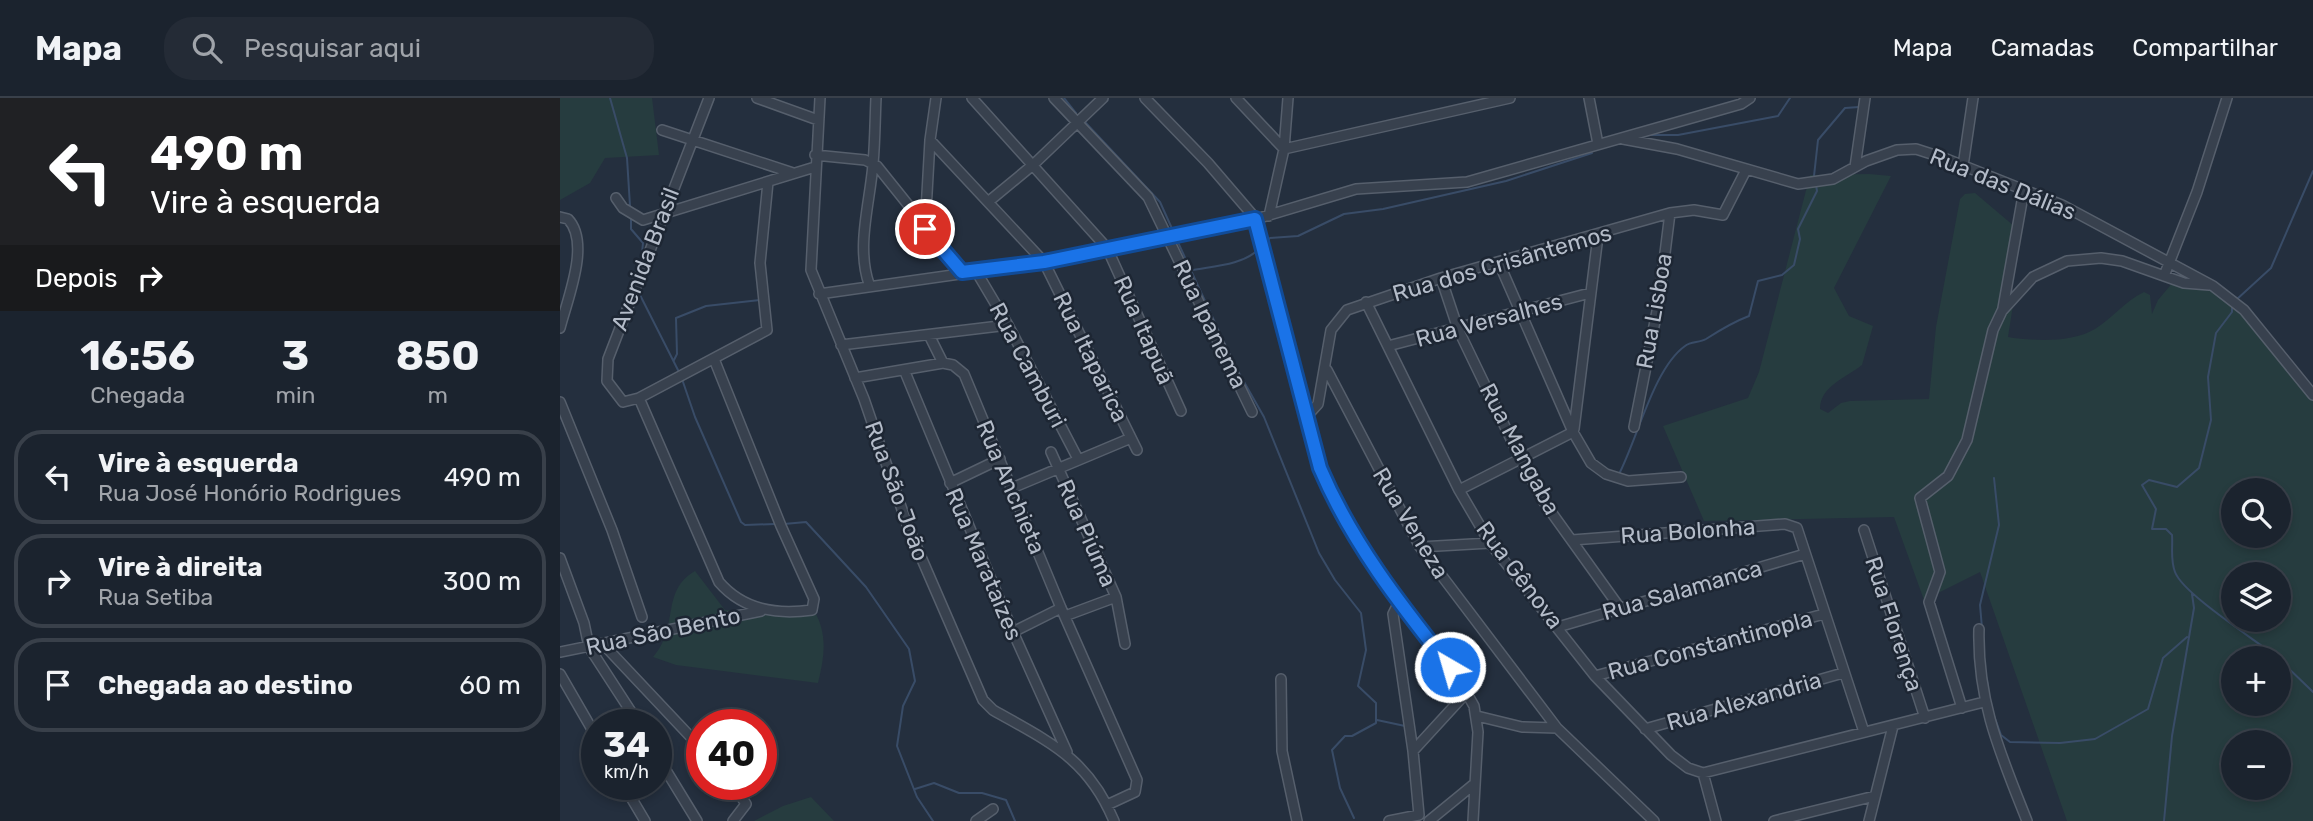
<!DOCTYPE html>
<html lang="pt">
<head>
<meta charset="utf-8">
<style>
	body { margin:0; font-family:Rubik,sans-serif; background:#242b36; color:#f1f3f6; height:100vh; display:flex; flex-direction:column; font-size:26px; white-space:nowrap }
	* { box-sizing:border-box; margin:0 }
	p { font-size:23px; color:#a0a4aa }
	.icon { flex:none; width:38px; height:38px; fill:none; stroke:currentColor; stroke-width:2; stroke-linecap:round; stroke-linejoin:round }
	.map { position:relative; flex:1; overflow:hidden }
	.details { display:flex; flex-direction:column; background:#1b232e; width:560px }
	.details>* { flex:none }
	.banner { background:#202124; color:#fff; overflow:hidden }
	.buttons { position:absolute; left:1661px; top:380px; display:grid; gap:14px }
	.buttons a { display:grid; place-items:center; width:70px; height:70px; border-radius:50%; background:#1b232e; box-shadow:0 4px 10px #0003,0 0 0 2px #39404a; font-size:35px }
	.speed { position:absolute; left:21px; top:611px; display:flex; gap:14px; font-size:35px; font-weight:700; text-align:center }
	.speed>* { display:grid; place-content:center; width:91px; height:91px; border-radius:50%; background:#1b232e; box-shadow:0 4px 10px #0003,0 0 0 2px #39404a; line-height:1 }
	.speed small { font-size:18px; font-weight:400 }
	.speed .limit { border:10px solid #d22; background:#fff; color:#111 }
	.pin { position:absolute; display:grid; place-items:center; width:60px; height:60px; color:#fff; margin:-30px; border:4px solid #fff; border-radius:50%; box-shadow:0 2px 7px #0007 }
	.me { position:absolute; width:77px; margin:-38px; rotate:322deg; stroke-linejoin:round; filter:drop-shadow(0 0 5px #0008) }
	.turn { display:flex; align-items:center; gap:24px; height:147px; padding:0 35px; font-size:32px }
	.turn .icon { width:91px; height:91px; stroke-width:2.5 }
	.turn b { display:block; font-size:49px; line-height:60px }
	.then { display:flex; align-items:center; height:66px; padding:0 35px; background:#0003; gap:14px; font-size:26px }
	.eta { display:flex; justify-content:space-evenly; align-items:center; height:119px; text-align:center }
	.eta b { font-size:42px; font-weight:700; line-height:49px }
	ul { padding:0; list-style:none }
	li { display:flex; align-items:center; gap:21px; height:94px; margin:0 14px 10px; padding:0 21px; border:4px solid #39404a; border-radius:28px }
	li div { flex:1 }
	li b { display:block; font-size:26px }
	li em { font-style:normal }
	header { display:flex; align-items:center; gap:42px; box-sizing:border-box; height:98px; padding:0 35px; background:#1b232e; border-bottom:2px solid #39404a }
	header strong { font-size:33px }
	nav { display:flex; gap:38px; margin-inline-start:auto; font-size:24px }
	.search { width:490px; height:63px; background:#242b36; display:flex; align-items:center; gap:18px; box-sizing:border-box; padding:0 24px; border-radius:28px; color:#a0a4aa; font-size:26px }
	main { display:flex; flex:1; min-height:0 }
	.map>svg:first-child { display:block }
	.green { fill:#263c3f; fill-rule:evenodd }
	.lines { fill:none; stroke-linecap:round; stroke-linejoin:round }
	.stream { stroke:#394c67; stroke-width:2 }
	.minor-casing { stroke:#565f6c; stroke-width:12 }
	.minor { stroke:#38414e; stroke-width:9 }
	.route-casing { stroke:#114b97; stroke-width:18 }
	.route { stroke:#1a73e8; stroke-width:12 }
	.labels { text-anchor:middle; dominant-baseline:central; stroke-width:5; stroke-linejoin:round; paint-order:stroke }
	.street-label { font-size:23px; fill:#b4bcc9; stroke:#1d2633 }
</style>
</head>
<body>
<header>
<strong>Mapa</strong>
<div class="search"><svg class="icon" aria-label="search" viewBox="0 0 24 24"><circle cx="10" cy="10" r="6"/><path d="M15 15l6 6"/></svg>Pesquisar aqui</div>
<nav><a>Mapa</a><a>Camadas</a><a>Compartilhar</a></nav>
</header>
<main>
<section class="details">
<div class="banner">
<div class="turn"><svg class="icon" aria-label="left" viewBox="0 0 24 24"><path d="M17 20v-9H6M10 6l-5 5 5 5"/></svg><div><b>490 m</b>Vire à esquerda</div></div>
<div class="then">Depois<svg class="icon" aria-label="right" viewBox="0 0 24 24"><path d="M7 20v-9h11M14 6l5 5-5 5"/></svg></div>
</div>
<div class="eta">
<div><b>16:56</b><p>Chegada</p></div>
<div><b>3</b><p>min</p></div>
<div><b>850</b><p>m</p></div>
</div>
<ul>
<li><svg class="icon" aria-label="left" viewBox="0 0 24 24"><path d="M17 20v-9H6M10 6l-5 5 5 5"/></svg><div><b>Vire à esquerda</b><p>Rua José Honório Rodrigues</p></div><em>490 m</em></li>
<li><svg class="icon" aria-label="right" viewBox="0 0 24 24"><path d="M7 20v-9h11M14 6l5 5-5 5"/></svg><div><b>Vire à direita</b><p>Rua Setiba</p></div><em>300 m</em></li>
<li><svg class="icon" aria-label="arrive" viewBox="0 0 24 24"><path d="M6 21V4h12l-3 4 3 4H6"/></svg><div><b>Chegada ao destino</b></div><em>60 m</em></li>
</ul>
</section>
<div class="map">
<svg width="1753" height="723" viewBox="0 0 1753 723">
	<rect width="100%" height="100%" fill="#242f3e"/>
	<path class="green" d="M 0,0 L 92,0 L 99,57 L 45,60 L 30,85 L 0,102 Z
		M 1309,76 L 1331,78 L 1274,190 L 1289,218 L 1313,228 L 1302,267 C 1287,279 1260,288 1260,311 L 1268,315 L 1281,305 L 1290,303 L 1369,301 L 1376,229 L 1400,101 L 1405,96 L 1415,95 L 1454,128 L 1446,206 L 1453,207 L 1448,239 C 1473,243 1512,245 1535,231 C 1553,220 1565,203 1584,194 L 1590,197 L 1592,216 L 1598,202 L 1626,169 L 1682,208 L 1753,292 L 1753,723 L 1507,723 L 1420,474 L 1364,502 L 1334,419 L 1144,423 L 1103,328 L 1188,300 L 1199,274 L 1250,77 ZM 1673,392 L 1718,392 L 1718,438 L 1673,438 ZM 1673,476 L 1718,476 L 1718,522 L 1673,522 ZM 1673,560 L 1718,560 L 1718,606 L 1673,606 ZM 1673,644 L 1718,644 L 1718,690 L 1673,690 Z
		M 135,473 L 165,512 L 228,514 L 252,509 C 268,534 265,557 258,585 L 116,567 L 93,559 C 120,529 100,493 135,473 Z
		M 251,699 L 274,723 L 194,723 L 223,708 Z"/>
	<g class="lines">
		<path class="stream" d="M 50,0 L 67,60 L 70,108
			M 504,0 L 516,15
			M 524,23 L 600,104 L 614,135
			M 1090,37 L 1118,37 L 1218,18 L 1230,0
			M 1254,78 L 1258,42 L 1285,10 L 1299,9
			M 71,118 L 71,131 L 83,145 L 81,164
			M 616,140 L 675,268 L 704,319 L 759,455 L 775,482 L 801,515 L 806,552 L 798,588 L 816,605 L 816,625 L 792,638 L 785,638 L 772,652 L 780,690 L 794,720
			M 706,145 L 710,140 L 738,138 L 784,116 L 823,111 L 946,83 L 1032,55
			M 632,172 C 654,168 683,167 699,151
			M 78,193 L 120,276
			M 1676,202 L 1711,170 L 1753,73
			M 1672,206 L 1672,214 L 1656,235 L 1648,279 L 1651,322 L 1639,370 L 1617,389 L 1589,382 L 1582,387 L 1596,411 L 1592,431 L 1606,431 L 1612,437 C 1613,449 1610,461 1615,474 C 1623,496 1696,542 1718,560
			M 114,262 L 117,256 L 116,220 L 146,208 L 200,202
			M 122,281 L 135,319 L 181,424 L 185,427 L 215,426
			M 1059,376 C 1078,339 1094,270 1125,248 C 1131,243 1139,245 1146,241 C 1160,232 1173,224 1189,218 L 1198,183 L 1222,177 L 1234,167 L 1240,141 L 1238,131 L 1257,93 L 1256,87
			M 224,426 L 246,424 L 306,489 L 349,551 L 355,583 L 343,608 L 337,648 L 357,699 L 373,723
			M 1422,530 L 1420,507 L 1439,427 L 1434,380
			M 1718,560 L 1753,594
			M 1426,578 L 1428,589
			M 1432,612 L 1441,637 L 1450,644 L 1500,645 L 1535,641 L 1588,611 L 1603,560 L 1627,539
			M 817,622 L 845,628
			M 355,691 L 374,685 L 399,695 L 422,695 L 446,702 L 455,723
			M 1604,723 L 1612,638 L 1634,510 L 1632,496"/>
		<g class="minor-casing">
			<path id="minor" d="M 149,0 L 48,261 L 47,283 L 63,304 L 79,300 L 207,232 L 200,165 L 208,84
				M 197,0 L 258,22
				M 260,0 L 251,172 L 304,301 L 348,429 L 423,602 L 433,612 C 489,644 528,660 554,723
				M 412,0 L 547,150 L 621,313
				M 494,0 L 588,99 L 692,314
				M 585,0 L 648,65 L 696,121 L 714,203 L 743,296 L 760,370 L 772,400 L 811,465 L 897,578 L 914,608 L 918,634 L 913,723
				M 676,0 L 724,51 L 950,0
				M 1029,0 L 1038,46
				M 102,32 L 233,75
				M 1063,41 L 1117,51 L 1238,86 L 1273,81 L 1306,63 L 1337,52 L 1356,51 L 1384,60 L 1502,107 L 1653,188 L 1684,212 L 1753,297
				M 370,42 L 484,164 L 577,352
				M 255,57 L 305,62 L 317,68 L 402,174
				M 1403,68 L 1413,0
				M 1295,69 L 1305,0
				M 56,100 L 63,110 L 83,122 L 255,69
				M 428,104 L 474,66 L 543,0
				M 709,118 L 724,51 L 728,0
				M 0,119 L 8,121 C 31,145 7,202 0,230
				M 365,131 L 370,42 L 376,0
				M 939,165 L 1013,334 L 1031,365 L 1046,376 L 1068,383 L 1121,379
				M 416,173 L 448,227 L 518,361
				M 1604,178 L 1637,94 L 1667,0
				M 881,180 L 898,231 L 961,362 L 984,404 L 1060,510
				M 309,186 C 296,148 310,105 313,66 C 315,44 315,22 316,0
				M 259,196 L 484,164 L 696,121 L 796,91 L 907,84 L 1181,6 L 1190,0
				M 806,204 L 899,392 L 930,445 L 1035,578 L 1111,657 L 1128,670 L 1143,675 L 1424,604
				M 1443,210 L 1464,92
				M 369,237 L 383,265
				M 281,247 L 448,227
				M 828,248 L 1030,195
				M 767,272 L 860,449 L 997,630 L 1094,723
				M 345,274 L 453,534 L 507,654
				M 295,280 L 383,265 L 393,267 L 404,276 L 501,510 L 577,682 L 575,694 L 547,707
				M 79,300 L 159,484 C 183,512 216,517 252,512 L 254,501 L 221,428 L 154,261
				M 0,304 L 52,432 L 82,519
				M 747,318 L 758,306 L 771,232 L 787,212 L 881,180 L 1110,115 L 1134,112 L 1163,117 L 1186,72
				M 1074,329 L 1099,203 L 1110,115
				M 1014,331 L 1038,138
				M 491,354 L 556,499 L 565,546
				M 390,385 L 440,361
				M 452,390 L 571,340
				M 899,392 L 1013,334
				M 1304,432 L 1365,620
				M 1012,442 L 1225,426 L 1237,430 L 1304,634
				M 860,449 L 930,445
				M 0,460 L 24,525 L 29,549 L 79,626
				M 839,504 L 833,516 L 853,653 L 859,717
				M 505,518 L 556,499
				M 998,529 L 1245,456
				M 1419,531 C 1417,604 1441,657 1467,723
				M 453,534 L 501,510
				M 44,547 L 142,651
				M 0,554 L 201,513
				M 0,576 L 37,640
				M 1035,578 L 1264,516
				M 721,581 L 722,653 L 737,723
				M 1402,610 L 1369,504 L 1380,474 L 1360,400 L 1388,378 L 1407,342 L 1433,232 L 1442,213 L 1473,179 L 1507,163 L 1541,160 L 1562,163 L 1624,185 L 1649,187
				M 917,618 L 962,629 L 997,630
				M 1085,631 L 1283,575
				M 853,653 L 908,593
				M 96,656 L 137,723
				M 1143,675 L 1156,723
				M 63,686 L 85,723
				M 173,723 L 186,706 L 173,686
				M 416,723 L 433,711
				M 829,723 L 859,717
				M 869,723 L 913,687
				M 1214,723 L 1315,698
				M 1309,723 L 1333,628"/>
		</g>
		<use href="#minor" class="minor"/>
	</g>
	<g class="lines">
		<g class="route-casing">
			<path id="route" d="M 365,131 L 402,174 L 484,164 L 695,121 L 760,370 C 792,445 840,506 890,569"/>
		</g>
		<use href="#route" class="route"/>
	</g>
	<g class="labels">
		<g class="street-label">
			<text transform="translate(1443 86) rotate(22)">Rua das Dálias</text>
			<text transform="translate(85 161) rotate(-69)">Avenida Brasil</text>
			<text transform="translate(942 165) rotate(-16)">Rua dos Crisântemos</text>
			<text transform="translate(1094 213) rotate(-80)">Rua Lisboa</text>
			<text transform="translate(929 222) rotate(-15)">Rua Versalhes</text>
			<text transform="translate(650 226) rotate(64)">Rua Ipanema</text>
			<text transform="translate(584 232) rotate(66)">Rua Itapuã</text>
			<text transform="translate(531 259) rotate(64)">Rua Itaparica</text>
			<text transform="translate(468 267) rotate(62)">Rua Camburi</text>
			<text transform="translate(960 351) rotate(62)">Rua Mangaba</text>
			<text transform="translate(451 389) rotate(67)">Rua Anchieta</text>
			<text transform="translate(337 393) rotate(70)">Rua São João</text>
			<text transform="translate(851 425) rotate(59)">Rua Veneza</text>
			<text transform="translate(1128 433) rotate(-4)">Rua Bolonha</text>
			<text transform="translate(527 435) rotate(66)">Rua Piúma</text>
			<text transform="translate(424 466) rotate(67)">Rua Marataízes</text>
			<text transform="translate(960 477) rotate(53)">Rua Gênova</text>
			<text transform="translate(1122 492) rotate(-16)">Rua Salamanca</text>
			<text transform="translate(1334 526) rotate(72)">Rua Florença</text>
			<text transform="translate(103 533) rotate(-12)">Rua São Bento</text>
			<text transform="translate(1150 547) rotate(-15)">Rua Constantinopla</text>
			<text transform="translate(1184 603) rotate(-16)">Rua Alexandria</text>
		</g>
	</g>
</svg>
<div class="buttons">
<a><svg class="icon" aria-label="search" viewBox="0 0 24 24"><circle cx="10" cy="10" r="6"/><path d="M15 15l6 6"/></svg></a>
<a><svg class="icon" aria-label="layers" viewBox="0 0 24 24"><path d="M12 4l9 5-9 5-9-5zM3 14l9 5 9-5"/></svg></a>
<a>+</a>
<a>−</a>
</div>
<div class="speed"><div>34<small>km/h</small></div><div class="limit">40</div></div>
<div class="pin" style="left:365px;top:131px;background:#d93025"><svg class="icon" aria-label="arrive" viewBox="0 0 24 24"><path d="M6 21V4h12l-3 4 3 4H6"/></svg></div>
<svg class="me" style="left:890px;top:569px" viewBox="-20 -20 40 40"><circle r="17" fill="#1a73e8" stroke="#fff" stroke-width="3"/><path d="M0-11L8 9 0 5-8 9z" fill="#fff"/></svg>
</div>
</main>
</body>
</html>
